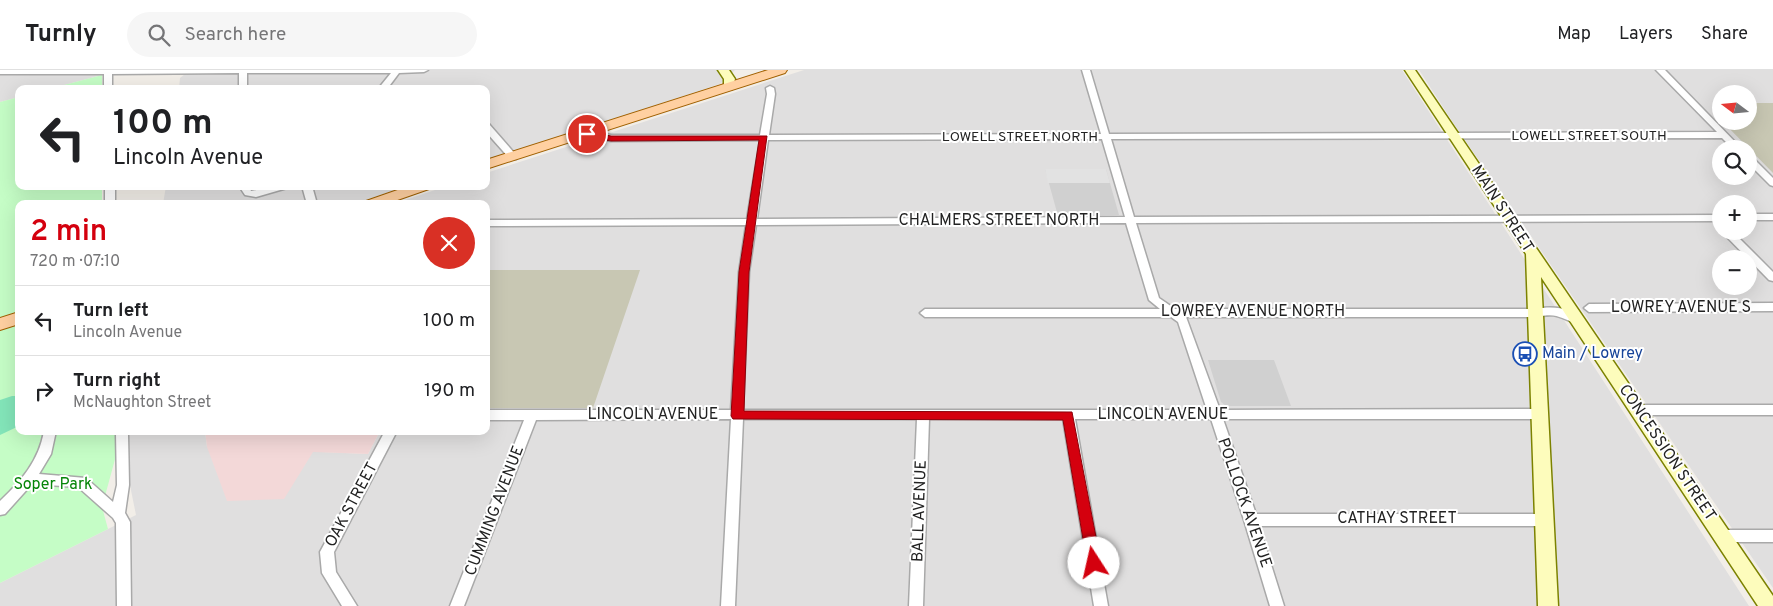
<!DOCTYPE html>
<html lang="en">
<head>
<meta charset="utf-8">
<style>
	body { margin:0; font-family:Overpass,sans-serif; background:#f6f6f6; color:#202124; height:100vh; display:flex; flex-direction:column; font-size:19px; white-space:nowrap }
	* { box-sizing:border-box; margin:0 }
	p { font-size:16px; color:#757577 }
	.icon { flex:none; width:28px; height:28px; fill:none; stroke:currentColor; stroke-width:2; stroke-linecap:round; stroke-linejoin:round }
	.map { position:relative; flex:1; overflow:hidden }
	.panel { position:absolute; left:15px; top:130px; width:475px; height:235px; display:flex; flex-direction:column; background:#fff; border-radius:10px; box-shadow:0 5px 20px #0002 }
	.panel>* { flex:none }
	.hud { position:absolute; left:15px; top:15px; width:475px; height:105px; border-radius:10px; box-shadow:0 5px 20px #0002; background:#fff; color:#202124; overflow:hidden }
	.needle { width:32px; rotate:286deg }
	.controls { position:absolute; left:1712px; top:15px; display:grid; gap:10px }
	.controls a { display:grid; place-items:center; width:45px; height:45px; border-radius:50%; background:#fff; box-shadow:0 5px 20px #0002; font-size:25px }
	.pin { position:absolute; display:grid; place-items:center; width:42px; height:42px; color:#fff; margin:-21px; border:2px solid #fff; border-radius:50%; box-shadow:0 1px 5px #0007 }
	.me { position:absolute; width:55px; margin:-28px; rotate:350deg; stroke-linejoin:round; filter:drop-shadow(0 0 4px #0008) }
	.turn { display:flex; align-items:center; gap:18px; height:105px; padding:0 15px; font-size:22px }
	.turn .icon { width:65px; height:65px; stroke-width:2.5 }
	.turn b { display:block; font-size:35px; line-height:42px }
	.round { display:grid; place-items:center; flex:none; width:52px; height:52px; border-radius:26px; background:#f6f6f6 }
	.head { display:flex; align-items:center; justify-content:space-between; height:85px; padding:0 15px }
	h1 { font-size:30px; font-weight:600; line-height:38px; color:#d4000e }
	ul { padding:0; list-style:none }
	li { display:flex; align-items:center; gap:15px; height:70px; padding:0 15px; border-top:1px solid #e0e0e0 }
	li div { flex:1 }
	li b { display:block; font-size:19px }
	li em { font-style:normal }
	header { display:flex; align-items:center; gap:30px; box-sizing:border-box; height:70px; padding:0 25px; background:#fff; border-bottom:1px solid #e0e0e0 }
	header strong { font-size:24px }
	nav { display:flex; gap:28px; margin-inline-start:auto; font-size:18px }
	.search { width:350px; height:45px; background:#f6f6f6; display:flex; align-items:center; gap:12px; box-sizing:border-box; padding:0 18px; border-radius:28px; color:#757577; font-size:19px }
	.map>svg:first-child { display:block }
	.residential { fill:#e0dfdf; fill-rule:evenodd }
	.commercial { fill:#f3d8d8 }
	.religious { fill:#d0d0d0 }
	.construction { fill:#c8c7b3 }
	.park { fill:#c5fdc6 }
	.pitch { fill:#83e5b9 }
	.parking { fill:#e2e2e2 }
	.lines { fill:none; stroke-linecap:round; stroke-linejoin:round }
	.minor-casing { stroke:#a9a9a9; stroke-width:3 }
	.secondary-casing { stroke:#7c8200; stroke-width:3 }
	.primary-casing { stroke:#a06000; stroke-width:2 }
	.minor { fill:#fff; fill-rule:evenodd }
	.secondary { fill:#fdfcbc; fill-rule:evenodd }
	.primary { fill:#ffd0a1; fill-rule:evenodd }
	.route { fill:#d4000e; stroke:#8a0009 }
	.labels { text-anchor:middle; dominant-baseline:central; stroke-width:4; stroke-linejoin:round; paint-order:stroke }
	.far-street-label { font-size:14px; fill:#222; stroke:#fff }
	.street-label { font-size:16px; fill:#222; stroke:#fff }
	.transit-label { font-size:16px; fill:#164399; stroke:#fff; text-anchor:start }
	.park-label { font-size:16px; fill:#068508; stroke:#fff }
</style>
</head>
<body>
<header>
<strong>Turnly</strong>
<div class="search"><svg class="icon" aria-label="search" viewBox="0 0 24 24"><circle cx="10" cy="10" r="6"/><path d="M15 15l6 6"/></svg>Search here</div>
<nav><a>Map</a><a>Layers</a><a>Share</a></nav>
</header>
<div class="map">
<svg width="1773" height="536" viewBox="0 0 1773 536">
	<rect width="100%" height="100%" fill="#f2eee8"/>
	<path class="residential" d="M 190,0 L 735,0 L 720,14 L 486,91 L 486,19 L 179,19 L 180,8 Z
		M 804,0 L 1402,0 L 1749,536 L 0,536 L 0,513 L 136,445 L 119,361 L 205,361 L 207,377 L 368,384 L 380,361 L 486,361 L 486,338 L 527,338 L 639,200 L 486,200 L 486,134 L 393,134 L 447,116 L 486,116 L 486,103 Z
		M 1419,0 L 1773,0 L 1773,518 L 1456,57 ZM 1721,24 L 1749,24 L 1749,51 L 1721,51 ZM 1721,79 L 1749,79 L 1749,106 L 1721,106 ZM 1721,134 L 1749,134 L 1749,161 L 1721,161 ZM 1721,189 L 1749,189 L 1749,216 L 1721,216 Z
		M 0,5 L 102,5 L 49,19 L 19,19 L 19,27 L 0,32 Z
		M 166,116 L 407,116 L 353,134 L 163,134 Z"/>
	<path class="commercial" d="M 205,361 L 380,361 L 368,384 L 313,382 L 284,429 L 227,431 L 207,377 Z"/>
	<path class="religious" d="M 1045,99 L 1106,99 L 1119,145 L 1058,146 Z
		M 1208,290 L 1274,290 L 1291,336 L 1226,336 L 1221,332 Z"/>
	<path class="construction" d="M 1749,33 L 1773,33 L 1773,103 L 1722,51 L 1749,51 L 1749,42 L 1754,42 L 1749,37 Z
		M 486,200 L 640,200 L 593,338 L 486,338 Z"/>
	<path class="park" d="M 102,5 L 102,19 L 49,19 Z
		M 19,27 L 19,116 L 102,116 L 102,134 L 19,134 L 19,361 L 119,361 L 120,371 L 102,437 L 108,459 L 0,513 L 0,32 Z"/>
	<path class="pitch" d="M 12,326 L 19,326 L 19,356 L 0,365 L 0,330 Z"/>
	<path class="parking" d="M 1045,99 L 1106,99 L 1110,113 L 1048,113 Z"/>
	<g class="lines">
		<g class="minor-casing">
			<path id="minor" d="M 0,0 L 428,0 L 424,2 L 399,3 L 387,19 L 378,19 L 391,3 L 247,3 L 247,19 L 239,19 L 239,3 L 112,4 L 112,19 L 104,19 L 104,4 L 0,4 Z
				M 1082,0 L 1090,0 L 1109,64 L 1717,62 L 1656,0 L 1665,0 L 1742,79 L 1733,79 L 1722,68 L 1111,69 L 1134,147 L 1721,145 L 1721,151 L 1136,153 L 1159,228 L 1175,239 L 1536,239 C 1551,236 1573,237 1584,250 L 1578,254 C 1559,248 1558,242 1536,247 L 1186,247 L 1220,340 L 1540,339 L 1544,341 L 1546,344 L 1544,347 L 1540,349 L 1223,349 L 1256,444 L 1544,444 L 1549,446 L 1551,450 L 1549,454 L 1544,456 L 1259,456 L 1284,536 L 1270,536 L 1244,450 L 1211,349 L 1075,349 L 1108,536 L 1094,536 L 1063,349 L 929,349 L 923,536 L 909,536 L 917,349 L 743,349 L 735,536 L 721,536 L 731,349 L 536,350 L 464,536 L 450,536 L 524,350 L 486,350 L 486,340 L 731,340 L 739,202 L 746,155 L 486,156 L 486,150 L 747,149 L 760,70 L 611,71 L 584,66 L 584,62 L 611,65 L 760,65 L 767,24 L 766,18 L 770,16 L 774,18 L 775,24 L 769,65 L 1101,64 ZM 1102,69 L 1125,147 L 757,149 L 768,70 ZM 1126,153 L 1149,230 L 1160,239 L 925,239 L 920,243 L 925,247 L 1171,247 L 1178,252 L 1207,340 L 743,340 L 749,202 L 756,155 Z
				M 486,53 L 489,54 L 516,85 L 516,89 L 510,89 L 486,62 Z
				M 1749,86 L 1752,87 L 1773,108 L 1773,116 L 1770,115 L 1749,94 Z
				M 105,116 L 115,116 L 115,134 L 105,134 Z
				M 239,116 L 249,116 L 251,121 L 276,116 L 294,116 L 256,127 L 245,125 Z
				M 302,116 L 312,116 L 317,134 L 307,134 Z
				M 1749,144 L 1773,144 L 1773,150 L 1749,150 Z
				M 1721,161 L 1732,161 L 1773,202 L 1773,211 L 1769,210 Z
				M 1773,233 L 1773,241 L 1589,242 L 1584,238 L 1589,234 Z
				M 1637,335 L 1773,335 L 1773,345 L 1637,345 L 1633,343 L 1631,340 L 1633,337 Z
				M 44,361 L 56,361 L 51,384 L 39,404 L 86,408 L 113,432 L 117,415 L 116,364 L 117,361 L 127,361 L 128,364 L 129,415 L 125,443 L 130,452 L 131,536 L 117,536 L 116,453 L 113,448 L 78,417 L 32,414 L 5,444 L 0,445 L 0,431 C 21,411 39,391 44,361 Z
				M 385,361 L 397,361 L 334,482 L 336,502 L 357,536 L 342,536 L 322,503 L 320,482 Z
				M 1721,460 L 1773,460 L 1773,472 L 1721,472 L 1716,470 L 1714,466 L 1716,462 Z"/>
		</g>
		<g class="secondary-casing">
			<path id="secondary" d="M 718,0 L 729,0 L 735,9 L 732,19 L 724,19 L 724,9 Z
				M 1405,0 L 1415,0 L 1773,526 L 1773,536 L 1758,536 L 1541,207 L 1558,536 L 1538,536 L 1526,184 Z"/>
		</g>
		<g class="primary-casing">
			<path id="primary" d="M 768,0 L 787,0 L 785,3 L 486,99 L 486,90 Z
				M 409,116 L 431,116 L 429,119 L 386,134 L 364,134 L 366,131 Z
				M 19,242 L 19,254 L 0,260 L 0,248 Z"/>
		</g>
		<use href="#minor" class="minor"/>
		<use href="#secondary" class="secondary"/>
		<use href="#primary" class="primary"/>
	</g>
	<path class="route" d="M 587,61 L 611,66 L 767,66 L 749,202 L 744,341 L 1072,342 L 1101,493 L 1099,497 L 1094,499 L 1089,497 L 1087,493 L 1063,350 L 733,349 L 731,346 L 739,202 L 759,70 L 611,71 L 584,66 L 584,62 Z"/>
	<defs>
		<g id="bus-ring" transform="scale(1.25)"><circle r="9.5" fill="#fff" stroke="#1a4fb4" stroke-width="1.5"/><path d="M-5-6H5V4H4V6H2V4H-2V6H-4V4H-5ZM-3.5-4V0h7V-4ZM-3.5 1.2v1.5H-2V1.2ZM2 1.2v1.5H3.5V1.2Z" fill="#1a4fb4"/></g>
	</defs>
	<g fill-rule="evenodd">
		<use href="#bus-ring" x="1525" y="284"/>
	</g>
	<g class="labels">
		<g class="far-street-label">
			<text x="1589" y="66">LOWELL STREET SOUTH</text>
			<text x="1020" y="67">LOWELL STREET NORTH</text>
		</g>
		<g class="street-label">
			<text transform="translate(1502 139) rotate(57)">MAIN STREET</text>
			<text x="999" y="151">CHALMERS STREET NORTH</text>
			<text x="1681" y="238">LOWREY AVENUE S</text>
			<text x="1253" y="242">LOWREY AVENUE NORTH</text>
			<text x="653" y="345">LINCOLN AVENUE</text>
			<text x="1163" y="345">LINCOLN AVENUE</text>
			<text transform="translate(1667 383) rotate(56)">CONCESSION STREET</text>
			<text transform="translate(1244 433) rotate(71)">POLLOCK AVENUE</text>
			<text transform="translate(352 435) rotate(-62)">OAK STREET</text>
			<text transform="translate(495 441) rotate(-69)">CUMMING AVENUE</text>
			<text transform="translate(920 441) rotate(-88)">BALL AVENUE</text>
			<text x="1397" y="449">CATHAY STREET</text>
		</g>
		<g class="transit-label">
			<text x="1542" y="284">Main / Lowrey</text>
		</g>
		<g class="park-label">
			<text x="53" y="415">Soper Park</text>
		</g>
	</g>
</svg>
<div class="controls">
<a><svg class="needle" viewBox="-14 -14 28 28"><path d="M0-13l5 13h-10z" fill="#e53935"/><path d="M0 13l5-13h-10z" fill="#757577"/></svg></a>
<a><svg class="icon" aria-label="search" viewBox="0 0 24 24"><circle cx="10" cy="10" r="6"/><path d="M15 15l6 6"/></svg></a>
<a>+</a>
<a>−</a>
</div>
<div class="pin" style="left:587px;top:64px;background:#d93025"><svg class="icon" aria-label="arrive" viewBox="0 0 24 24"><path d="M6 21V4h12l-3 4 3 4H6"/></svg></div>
<svg class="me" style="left:1094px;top:493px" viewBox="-20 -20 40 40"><circle r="19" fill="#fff"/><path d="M0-13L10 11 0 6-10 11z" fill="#d4000e"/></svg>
<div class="hud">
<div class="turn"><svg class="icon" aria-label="left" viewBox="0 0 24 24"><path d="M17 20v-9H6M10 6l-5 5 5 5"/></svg><div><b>100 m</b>Lincoln Avenue</div></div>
</div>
<section class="panel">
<div class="head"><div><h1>2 min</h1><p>720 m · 07:10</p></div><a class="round" style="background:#d93025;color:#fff"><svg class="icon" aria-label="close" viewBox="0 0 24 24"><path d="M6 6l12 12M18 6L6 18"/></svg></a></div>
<ul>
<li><svg class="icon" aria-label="left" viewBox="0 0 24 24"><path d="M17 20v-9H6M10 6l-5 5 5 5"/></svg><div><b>Turn left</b><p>Lincoln Avenue</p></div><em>100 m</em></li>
<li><svg class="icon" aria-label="right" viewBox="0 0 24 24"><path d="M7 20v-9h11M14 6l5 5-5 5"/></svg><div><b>Turn right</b><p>McNaughton Street</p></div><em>190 m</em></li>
</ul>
</section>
</div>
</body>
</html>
